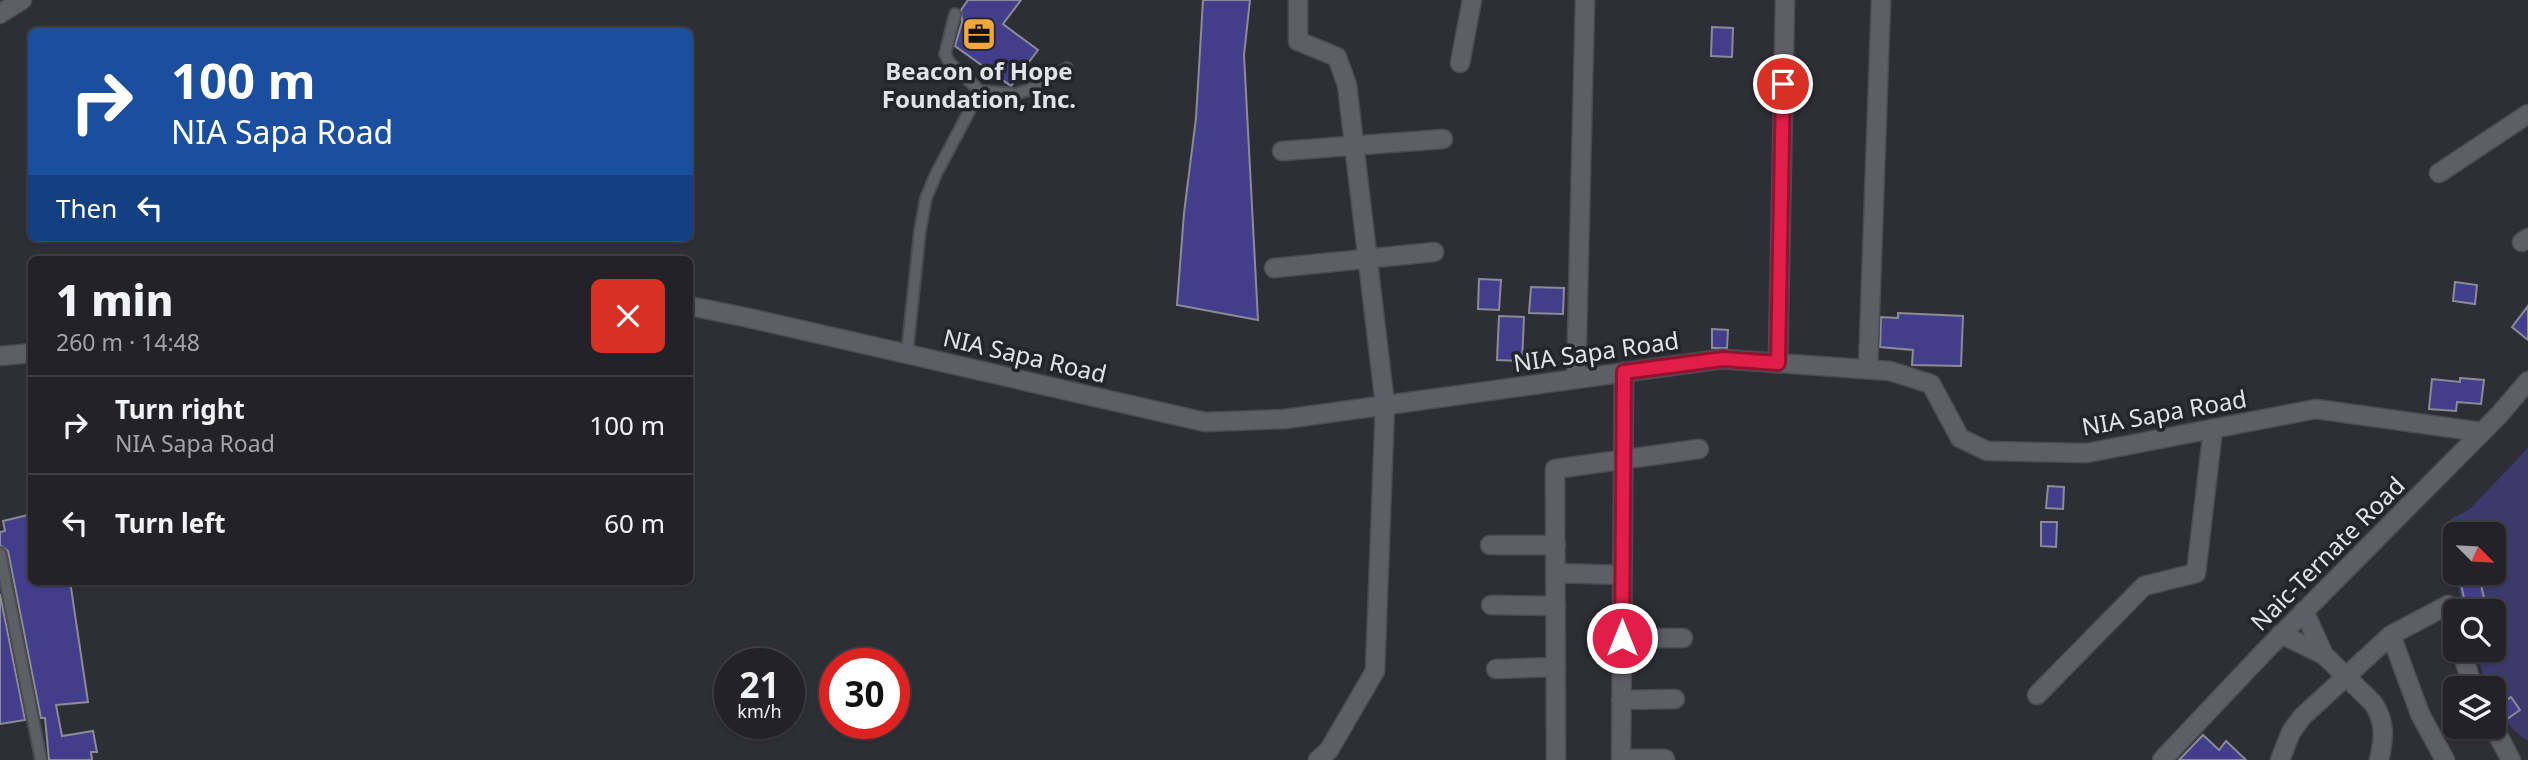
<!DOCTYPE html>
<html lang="en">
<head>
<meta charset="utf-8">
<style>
	body { margin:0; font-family:"Noto Sans",sans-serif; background:#2a2a30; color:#f1f3f6; height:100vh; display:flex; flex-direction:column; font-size:26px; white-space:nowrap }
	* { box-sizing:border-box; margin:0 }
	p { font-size:23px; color:#a2a4a8 }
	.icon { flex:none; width:38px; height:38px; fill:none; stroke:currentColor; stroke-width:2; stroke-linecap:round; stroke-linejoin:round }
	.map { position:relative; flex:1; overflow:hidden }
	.panel { position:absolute; left:28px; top:256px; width:665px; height:329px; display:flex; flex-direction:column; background:#222228; border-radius:10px; box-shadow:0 2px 5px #0004,0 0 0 2px #3f3f45 }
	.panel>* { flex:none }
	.top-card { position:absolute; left:28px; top:28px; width:665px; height:214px; border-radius:10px; box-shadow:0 2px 5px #0004,0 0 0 2px #3f3f45; background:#1a4fa0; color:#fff; overflow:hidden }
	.needle { width:46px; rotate:114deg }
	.buttons { position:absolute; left:2443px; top:522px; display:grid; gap:14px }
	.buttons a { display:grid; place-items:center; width:63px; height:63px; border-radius:10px; background:#222228; box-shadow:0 2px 5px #0004,0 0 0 2px #3f3f45; font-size:35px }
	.speed { position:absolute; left:714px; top:648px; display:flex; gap:14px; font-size:35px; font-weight:700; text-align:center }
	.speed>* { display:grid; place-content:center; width:91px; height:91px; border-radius:50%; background:#222228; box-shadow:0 2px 5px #0004,0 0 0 2px #3f3f45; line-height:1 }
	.speed small { font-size:18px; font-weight:400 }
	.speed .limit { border:10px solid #d22; background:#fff; color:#111 }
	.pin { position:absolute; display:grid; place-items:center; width:60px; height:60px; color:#fff; margin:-30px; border:4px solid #fff; border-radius:50%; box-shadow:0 2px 7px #0007 }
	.me { position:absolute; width:77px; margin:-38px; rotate:0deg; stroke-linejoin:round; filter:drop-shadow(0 0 5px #0008) }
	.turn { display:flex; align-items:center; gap:24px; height:147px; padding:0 28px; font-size:32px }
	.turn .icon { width:91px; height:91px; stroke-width:2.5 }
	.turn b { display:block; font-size:49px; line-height:60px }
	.then { display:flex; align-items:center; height:66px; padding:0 28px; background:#0003; gap:14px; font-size:26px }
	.round { display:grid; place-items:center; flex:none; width:74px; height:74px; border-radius:10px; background:#2a2a30 }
	.headline { display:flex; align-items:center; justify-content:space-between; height:119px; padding:0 28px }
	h1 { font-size:42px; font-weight:800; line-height:52px }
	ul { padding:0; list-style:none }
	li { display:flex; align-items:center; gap:21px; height:98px; padding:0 28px; border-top:2px solid #3f3f45 }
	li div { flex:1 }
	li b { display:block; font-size:26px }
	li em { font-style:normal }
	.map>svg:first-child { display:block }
	.green { fill:#3b3a6c; fill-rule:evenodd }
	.building { fill:#433e8b; stroke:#8a8b94; stroke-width:2 }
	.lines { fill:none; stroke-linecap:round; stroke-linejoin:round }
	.service-casing { stroke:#4b4b52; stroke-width:14 }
	.minor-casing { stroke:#4b4b52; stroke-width:21 }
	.tertiary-casing { stroke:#4b4b52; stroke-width:21 }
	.secondary-casing { stroke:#4b4b52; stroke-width:21 }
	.service { stroke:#5e5e67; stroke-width:10 }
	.minor { stroke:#5e5e67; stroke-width:18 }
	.tertiary { stroke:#5e5e67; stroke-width:18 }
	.secondary { stroke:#5e5e67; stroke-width:18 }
	.route-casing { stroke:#92132f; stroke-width:18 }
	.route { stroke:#e11d48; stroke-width:12 }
	.labels { text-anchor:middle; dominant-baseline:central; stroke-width:7; stroke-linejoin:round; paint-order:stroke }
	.poi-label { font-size:24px; font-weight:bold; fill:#e2e3e8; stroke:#24242c }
	.street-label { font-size:24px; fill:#e2e3e8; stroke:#24242c }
</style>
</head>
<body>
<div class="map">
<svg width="2528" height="760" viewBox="0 0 2528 760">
	<rect width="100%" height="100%" fill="#2e2e36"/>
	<path class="green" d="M 2528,448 L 2528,741 C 2509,728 2494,711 2494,688 L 2487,688 L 2475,649 L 2494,649 L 2494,611 L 2465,611 L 2444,540 L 2451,519 L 2470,509 ZM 2455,534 L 2494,534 L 2494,572 L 2455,572 Z"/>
	<path class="building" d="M 968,0 L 1021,0 L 1003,24 L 1038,50 L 1011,86 L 955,46 L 962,22 L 961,10 Z
		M 1203,0 L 1250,0 L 1244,55 L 1258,320 L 1177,305 L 1184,213 L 1196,118 Z
		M 1712,27 L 1733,28 L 1732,57 L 1711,56 Z
		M 1479,279 L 1501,280 L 1499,310 L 1478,309 Z
		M 2455,282 L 2477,285 L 2475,304 L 2453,301 Z
		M 1531,287 L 1564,288 L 1563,314 L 1529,313 Z
		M 2528,306 L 2528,340 L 2512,327 Z
		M 1898,313 L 1963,316 L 1961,366 L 1912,365 L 1913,350 L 1880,347 L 1881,317 L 1898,318 Z
		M 1499,316 L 1524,317 L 1522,361 L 1497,360 Z
		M 1712,329 L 1728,330 L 1727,348 L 1712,348 Z
		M 2460,378 L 2484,380 L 2481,404 L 2457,402 L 2456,411 L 2429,409 L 2432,379 L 2460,382 Z
		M 2048,486 L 2064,487 L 2063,509 L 2046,508 Z
		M 32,514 L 32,581 L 70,581 L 88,702 L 56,705 L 62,736 L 93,731 L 97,752 L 91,752 L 92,760 L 49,760 L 45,718 L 41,718 L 8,551 L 0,545 L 0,532 L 5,531 L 3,521 Z
		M 2041,522 L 2057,522 L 2056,547 L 2041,546 Z
		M 2478,572 L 2487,611 L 2467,611 L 2459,576 Z
		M 0,594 L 25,720 L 0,724 Z
		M 2511,697 L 2520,710 L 2507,719 L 2498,706 Z
		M 2203,735 L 2219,750 L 2226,741 L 2246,760 L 2179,760 Z"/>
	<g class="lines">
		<g class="service-casing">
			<path id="service" d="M 955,14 L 945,54 L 949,62 L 980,91
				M 907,353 L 920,231 L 926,198 L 936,174 L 980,91 L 1016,94 L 1031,89 L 1067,68
				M 0,553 L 41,760"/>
		</g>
		<g class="minor-casing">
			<path id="minor" d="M 1298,0 L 1298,41 L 1337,57 L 1347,85 L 1385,405 L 1375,671 L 1329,750 L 1318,760
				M 0,14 L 22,0
				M 1460,63 L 1472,0
				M 1282,151 L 1443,139
				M 2439,173 L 2528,114
				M 2522,242 L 2528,238
				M 1274,268 L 1434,252
				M 1778,363 L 1785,0
				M 1868,369 L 1881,0
				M 1576,379 L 1585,0
				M 1490,545 L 1556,545
				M 1556,573 L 1622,575
				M 1491,605 L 1556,606
				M 2281,634 L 2324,655 L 2304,611
				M 2391,635 L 2420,714 L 2445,760
				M 1622,638 L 1683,638
				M 2461,649 L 2473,688
				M 2324,655 L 2373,703 C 2386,722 2384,739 2379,760
				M 1496,669 L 1556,667
				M 2037,695 L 2144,586 L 2196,573 L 2213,429
				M 1621,700 L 1675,699
				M 2493,726 L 2511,760
				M 1621,759 L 1665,759
				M 1556,760 L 1555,469 L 1699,449
				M 1621,760 L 1624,372
				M 2280,760 L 2291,732 L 2302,717 L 2391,635 L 2448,605 L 2455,630"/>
		</g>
		<g class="tertiary-casing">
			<path id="tertiary" d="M 690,306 L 749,318 L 1205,422 L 1285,419 L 1722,359 L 1890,371 L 1931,384 L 1960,438 L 1987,451 L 2087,453 L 2316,409 L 2481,432
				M 0,356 L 32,353"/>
		</g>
		<g class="secondary-casing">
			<path id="secondary" d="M 2162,760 L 2263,653 L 2499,415 L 2528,381"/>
		</g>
		<use href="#service" class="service"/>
		<use href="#minor" class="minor"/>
		<use href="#tertiary" class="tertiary"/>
		<use href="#secondary" class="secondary"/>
	</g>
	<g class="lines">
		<g class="route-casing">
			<path id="route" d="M 1622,638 L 1624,372 L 1723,359 L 1778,363 L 1783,84"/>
		</g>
		<use href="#route" class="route"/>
	</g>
	<defs>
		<g id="office-square" transform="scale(1.75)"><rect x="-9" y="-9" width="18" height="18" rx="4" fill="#efa73e" stroke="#24242c"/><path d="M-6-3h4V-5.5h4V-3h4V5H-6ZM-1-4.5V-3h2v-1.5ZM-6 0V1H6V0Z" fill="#111"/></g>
	</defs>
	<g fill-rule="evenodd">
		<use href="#office-square" x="979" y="34"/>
	</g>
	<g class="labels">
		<g class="poi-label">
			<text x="979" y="70">Beacon of Hope<tspan x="979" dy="28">Foundation, Inc.</tspan></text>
		</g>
		<g class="street-label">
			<text transform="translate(1596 351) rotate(-8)">NIA Sapa Road</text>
			<text transform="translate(1025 355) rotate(13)">NIA Sapa Road</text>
			<text transform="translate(2164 412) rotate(-10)">NIA Sapa Road</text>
			<text transform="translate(2327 553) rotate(-45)">Naic-Ternate Road</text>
		</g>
	</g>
</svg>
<div class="buttons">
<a><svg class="needle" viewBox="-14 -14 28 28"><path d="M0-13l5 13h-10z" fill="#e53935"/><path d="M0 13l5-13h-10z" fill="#a2a4a8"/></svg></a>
<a><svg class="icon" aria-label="search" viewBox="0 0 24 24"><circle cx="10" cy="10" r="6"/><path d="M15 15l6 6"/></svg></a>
<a><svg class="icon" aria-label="layers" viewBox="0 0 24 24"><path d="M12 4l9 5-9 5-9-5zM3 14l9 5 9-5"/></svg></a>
</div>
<div class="speed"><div>21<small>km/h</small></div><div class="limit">30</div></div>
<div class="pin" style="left:1783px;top:84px;background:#d93025"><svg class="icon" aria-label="arrive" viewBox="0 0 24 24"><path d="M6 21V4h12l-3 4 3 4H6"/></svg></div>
<svg class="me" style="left:1622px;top:638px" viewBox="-20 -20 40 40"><circle r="17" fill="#e11d48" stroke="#fff" stroke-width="3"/><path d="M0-11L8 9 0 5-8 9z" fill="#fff"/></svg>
<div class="top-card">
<div class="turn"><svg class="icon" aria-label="right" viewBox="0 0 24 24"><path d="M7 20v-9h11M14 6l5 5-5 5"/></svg><div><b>100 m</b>NIA Sapa Road</div></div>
<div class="then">Then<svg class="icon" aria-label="left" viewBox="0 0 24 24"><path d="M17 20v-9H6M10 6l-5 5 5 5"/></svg></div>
</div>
<section class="panel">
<div class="headline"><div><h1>1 min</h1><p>260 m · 14:48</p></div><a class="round" style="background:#d93025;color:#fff"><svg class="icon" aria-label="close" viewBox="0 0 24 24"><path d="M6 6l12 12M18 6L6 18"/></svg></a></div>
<ul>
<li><svg class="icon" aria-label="right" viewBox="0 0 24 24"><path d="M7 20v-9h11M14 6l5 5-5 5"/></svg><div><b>Turn right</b><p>NIA Sapa Road</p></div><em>100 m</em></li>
<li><svg class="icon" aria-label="left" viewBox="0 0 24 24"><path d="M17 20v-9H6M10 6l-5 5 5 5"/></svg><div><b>Turn left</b></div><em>60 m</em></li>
</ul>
</section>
</div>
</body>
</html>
